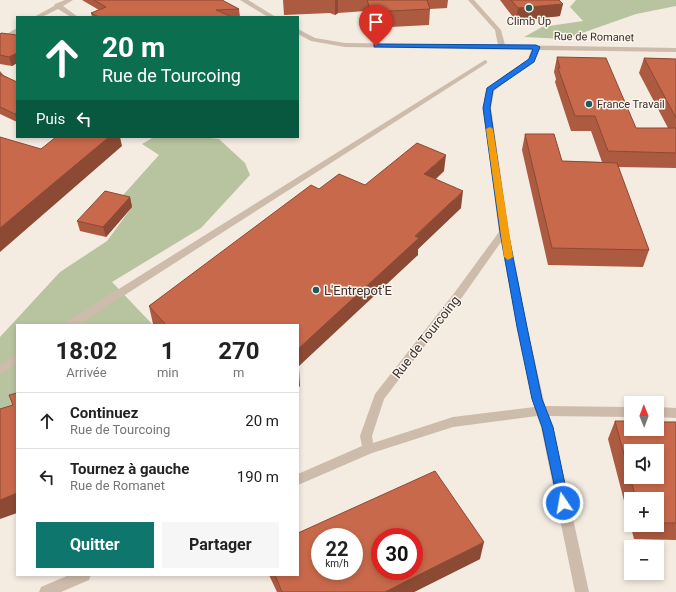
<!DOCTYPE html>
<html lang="fr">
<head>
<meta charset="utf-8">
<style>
	body { margin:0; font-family:Roboto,sans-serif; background:#f6f6f6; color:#222; height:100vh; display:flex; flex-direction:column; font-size:15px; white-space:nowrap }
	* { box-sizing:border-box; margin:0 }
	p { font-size:13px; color:#767676 }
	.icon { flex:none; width:22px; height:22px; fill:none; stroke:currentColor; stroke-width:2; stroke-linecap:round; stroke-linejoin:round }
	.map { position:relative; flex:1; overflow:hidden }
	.panel { position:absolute; left:16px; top:324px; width:283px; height:252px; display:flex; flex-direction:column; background:#fff; border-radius:0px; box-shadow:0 2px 6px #0003 }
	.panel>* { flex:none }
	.hud { position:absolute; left:16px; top:16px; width:283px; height:122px; border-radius:0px; box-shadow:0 2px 6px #0003; background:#0b6e4f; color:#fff; overflow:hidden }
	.needle { width:26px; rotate:359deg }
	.fabs { position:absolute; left:624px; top:396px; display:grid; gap:8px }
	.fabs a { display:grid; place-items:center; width:40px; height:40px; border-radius:0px; background:#fff; box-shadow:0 2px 6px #0003; font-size:20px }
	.speed { position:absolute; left:311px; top:528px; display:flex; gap:8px; font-size:20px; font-weight:700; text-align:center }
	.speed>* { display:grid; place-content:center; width:52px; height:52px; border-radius:50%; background:#fff; box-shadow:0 2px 6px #0003; line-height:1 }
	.speed small { font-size:10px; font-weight:400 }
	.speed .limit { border:6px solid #d22; background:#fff; color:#111 }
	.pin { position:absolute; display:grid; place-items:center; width:34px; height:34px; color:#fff; margin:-41px -17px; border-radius:50% 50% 50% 0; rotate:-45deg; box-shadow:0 0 4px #0007 }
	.pin .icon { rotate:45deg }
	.me { position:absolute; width:44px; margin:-22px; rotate:348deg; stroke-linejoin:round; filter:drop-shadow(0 0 3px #0008) }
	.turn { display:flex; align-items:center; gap:14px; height:84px; padding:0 20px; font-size:18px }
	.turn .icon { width:52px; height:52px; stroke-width:2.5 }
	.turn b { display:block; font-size:28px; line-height:34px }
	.then { display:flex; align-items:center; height:38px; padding:0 20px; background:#0003; gap:8px; font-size:15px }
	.eta { display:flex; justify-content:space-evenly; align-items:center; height:68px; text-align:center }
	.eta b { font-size:24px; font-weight:700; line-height:28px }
	.action { display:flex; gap:8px; margin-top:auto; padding:8px 20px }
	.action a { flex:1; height:46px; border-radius:0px; background:#0f766e; color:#fff; font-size:16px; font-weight:700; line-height:46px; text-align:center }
	.action a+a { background:#f6f6f6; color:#222 }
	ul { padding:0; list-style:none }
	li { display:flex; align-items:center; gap:12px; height:56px; padding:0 20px; border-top:1px solid #e0e0e0 }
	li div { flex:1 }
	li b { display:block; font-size:15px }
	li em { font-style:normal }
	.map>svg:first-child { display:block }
	.green { fill:#b8c4a0 }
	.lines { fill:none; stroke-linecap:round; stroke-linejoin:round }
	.street { fill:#cdbbac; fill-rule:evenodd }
	.wall { fill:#ac5a40; fill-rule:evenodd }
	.shaded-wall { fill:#8c4a34 }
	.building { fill:#c8694b; stroke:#8c4a34; fill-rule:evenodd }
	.route { fill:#1a73e8; stroke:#114b97 }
	.slow { fill:#f59e0b }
	.poi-dot { fill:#1f5a5e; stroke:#fbf5ee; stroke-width:1.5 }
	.labels { text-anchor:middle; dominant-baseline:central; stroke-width:3; stroke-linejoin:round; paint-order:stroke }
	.far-poi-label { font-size:11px; fill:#3b302b; stroke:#fbf5ee }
	.far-street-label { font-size:11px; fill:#3b302b; stroke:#fbf5ee }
	.poi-label { font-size:13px; fill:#3b302b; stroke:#fbf5ee; text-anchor:start }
	.street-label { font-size:13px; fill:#3b302b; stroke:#fbf5ee }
</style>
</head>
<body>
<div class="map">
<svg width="676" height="592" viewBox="0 0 676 592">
	<rect width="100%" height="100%" fill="#f4ebe1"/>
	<path class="green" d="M 576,0 L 676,0 L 676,6 L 636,14 L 565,39 L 524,37 L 542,27 L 583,21 L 570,7 Z
		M 154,137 L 200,137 L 219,139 L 245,163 L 250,175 L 201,228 L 112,282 L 153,325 L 17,325 L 17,409 L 0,418 L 0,337 L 60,272 L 107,241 L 132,207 L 116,203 L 159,155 L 142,144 Z"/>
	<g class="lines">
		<path class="street" d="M 65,0 L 73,0 L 63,6 L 78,17 L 71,17 L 58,9 L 42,17 L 34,17 L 54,6 L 55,4 Z
			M 240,0 L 248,0 L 276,17 L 268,17 Z
			M 468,0 L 474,0 L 501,30 L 505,45 L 676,48 L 676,52 L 538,50 L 533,61 L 494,91 L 491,108 L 509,232 L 527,327 L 545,406 L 631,407 L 631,417 L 549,416 L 553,427 L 589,592 L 575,592 L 541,427 L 537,416 L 453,427 L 372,453 L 298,485 L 298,474 L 362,446 L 360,436 L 375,394 L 455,292 L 499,232 L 483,108 L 486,90 L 528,59 L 531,50 L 345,47 L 311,41 L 298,34 L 298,29 L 315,38 L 345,43 L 498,45 L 495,30 ZM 501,242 L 517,327 L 534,407 L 453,417 L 373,443 L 372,436 L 384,399 L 463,296 Z
			M 17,28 L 17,33 L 0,43 L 0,38 Z
			M 485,60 L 487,61 L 487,63 L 78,325 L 65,325 L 66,322 Z
			M 17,355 L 17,364 L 0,374 L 0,365 Z
			M 657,407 L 676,408 L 676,418 L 657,417 Z
			M 69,575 L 91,575 L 89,580 L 61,592 L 39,592 L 41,587 Z"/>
	</g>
	<path class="wall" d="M 82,0 L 222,0 L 239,9 L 240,17 L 92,17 L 91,13 L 99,10 Z
		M 283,0 L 448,0 L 447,8 L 430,9 L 429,25 L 371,28 L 366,11 L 338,13 L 335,15 L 330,13 L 284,15 Z
		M 500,0 L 559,0 L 560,16 L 516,21 Z
		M 0,34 L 17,35 L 17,63 L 12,66 L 0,64 Z
		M 557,57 L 636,128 L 668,128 L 639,73 L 644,58 L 676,59 L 676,168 L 618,167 L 649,250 L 643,267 L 548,265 L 522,150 L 525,134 L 562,161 L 602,162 L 591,131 L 571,131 L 555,82 L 556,79 L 554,72 Z
		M 0,71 L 4,76 L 17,82 L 17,122 L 0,114 Z
		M 444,171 L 436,179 L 461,208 L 418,249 L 418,255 L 298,325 L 155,325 L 153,324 L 149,306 L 319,189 L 365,185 Z
		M 130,197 L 132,207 L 106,237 L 80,231 L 77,221 Z
		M 615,421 L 676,422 L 676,540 L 634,539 L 608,439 ZM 631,499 L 657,499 L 657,525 L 631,525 Z
		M 480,559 L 414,592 L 277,592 L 269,575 L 298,575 Z"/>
	<path class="shaded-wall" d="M 335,0 L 338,0 L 338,13 L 335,15 Z
		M 563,4 L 560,16 L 516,21 L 518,8 Z
		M 17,53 L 17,63 L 12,66 L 9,57 Z
		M 17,113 L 17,121 L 15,114 Z
		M 106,137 L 120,137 L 122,146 L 0,252 L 0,228 Z
		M 446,155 L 444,171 L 422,190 L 424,174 Z
		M 463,191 L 461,208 L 418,249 L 418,255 L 298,367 L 298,349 Z
		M 130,197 L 132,207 L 106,237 L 103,227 Z
		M 299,369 L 300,386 L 298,388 L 298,370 Z
		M 17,493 L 17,513 L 0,519 L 0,500 Z
		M 484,542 L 480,559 L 414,592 L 385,592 Z"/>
	<path class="building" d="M 94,0 L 222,0 L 239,9 L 216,10 L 232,17 L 99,17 L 91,13 L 106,7 Z
		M 367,0 L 427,0 L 430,9 L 371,12 Z
		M 511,0 L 559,0 L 563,4 L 518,8 Z
		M 1,33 L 17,35 L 17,53 L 9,57 L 0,55 L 0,34 Z
		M 557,57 L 606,58 L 636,128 L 676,128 L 676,153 L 608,151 L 595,116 L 575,116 L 558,68 L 560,68 Z
		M 644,58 L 676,59 L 676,118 Z
		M 0,74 L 17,82 L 17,113 L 15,114 L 0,107 Z
		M 525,134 L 554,134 L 562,161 L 617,163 L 649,250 L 552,248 Z
		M 0,137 L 41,149 L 56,137 L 109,137 L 0,228 Z
		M 417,143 L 446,155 L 424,174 L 463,191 L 415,236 L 419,238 L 298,349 L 298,325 L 166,325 L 149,306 L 311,185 L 319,189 L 339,174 L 365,185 Z
		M 105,191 L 130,197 L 103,227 L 77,221 Z
		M 17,393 L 17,493 L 0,500 L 0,409 L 13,405 L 9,395 Z
		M 615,421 L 631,421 L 631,429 L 657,429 L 657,422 L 676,422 L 676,523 L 657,523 L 657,499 L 636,499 ZM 631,451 L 657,451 L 657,477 L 631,477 Z
		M 435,471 L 484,542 L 385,592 L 282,592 L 275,575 L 298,575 L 298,533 ZM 320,537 L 354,537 L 354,571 L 320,571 ZM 380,537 L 414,537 L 414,571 L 380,571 Z"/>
	<path class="route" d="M 374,44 L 536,45 L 540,47 L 534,62 L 493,90 L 490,108 L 508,232 L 527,327 L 542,399 L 553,427 L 569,503 L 567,506 L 563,508 L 559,506 L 558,503 L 542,427 L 532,399 L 517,327 L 500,232 L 483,108 L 487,88 L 529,59 L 533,49 L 376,47 L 374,47 Z"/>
	<path class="slow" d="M 490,127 L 493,129 L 513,257 L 508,260 L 504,257 L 486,129 Z"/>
	<g class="poi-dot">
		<circle cx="529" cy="8" r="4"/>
		<circle cx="589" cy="104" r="4"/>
		<circle cx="316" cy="290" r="4"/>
	</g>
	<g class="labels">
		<g class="far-poi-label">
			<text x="529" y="21">Climb Up</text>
			<text x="597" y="104" text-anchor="start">France Travail</text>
		</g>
		<g class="far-street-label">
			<text transform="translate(594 37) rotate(1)">Rue de Romanet</text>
		</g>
		<g class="poi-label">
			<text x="324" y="290">L'Entrepot'E</text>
		</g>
		<g class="street-label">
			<text transform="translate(426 337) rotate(-52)">Rue de Tourcoing</text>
		</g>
	</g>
</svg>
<div class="fabs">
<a><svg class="needle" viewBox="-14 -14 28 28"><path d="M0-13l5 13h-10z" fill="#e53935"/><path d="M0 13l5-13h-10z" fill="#767676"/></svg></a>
<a><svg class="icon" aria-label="sound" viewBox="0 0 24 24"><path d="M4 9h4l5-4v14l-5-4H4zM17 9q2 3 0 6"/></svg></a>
<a>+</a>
<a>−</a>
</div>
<div class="speed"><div>22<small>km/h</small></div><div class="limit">30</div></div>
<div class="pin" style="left:376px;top:46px;background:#d93025"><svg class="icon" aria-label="arrive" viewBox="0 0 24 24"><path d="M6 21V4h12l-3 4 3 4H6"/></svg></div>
<svg class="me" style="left:563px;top:503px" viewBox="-20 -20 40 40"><circle r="17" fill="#1a73e8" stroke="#fff" stroke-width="3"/><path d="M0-11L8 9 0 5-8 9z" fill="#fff"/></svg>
<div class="hud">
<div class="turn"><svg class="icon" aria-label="ahead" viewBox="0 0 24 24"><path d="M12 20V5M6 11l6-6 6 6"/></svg><div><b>20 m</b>Rue de Tourcoing</div></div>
<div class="then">Puis<svg class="icon" aria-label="left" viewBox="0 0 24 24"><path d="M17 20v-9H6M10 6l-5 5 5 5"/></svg></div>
</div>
<section class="panel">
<div class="eta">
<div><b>18:02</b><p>Arrivée</p></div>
<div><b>1</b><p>min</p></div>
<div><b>270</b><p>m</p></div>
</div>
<ul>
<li><svg class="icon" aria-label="ahead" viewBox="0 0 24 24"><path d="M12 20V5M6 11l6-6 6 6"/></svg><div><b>Continuez</b><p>Rue de Tourcoing</p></div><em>20 m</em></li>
<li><svg class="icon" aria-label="left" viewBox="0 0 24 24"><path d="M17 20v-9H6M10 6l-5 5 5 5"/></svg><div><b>Tournez à gauche</b><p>Rue de Romanet</p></div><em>190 m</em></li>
</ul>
<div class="action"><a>Quitter</a><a>Partager</a></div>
</section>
</div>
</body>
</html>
